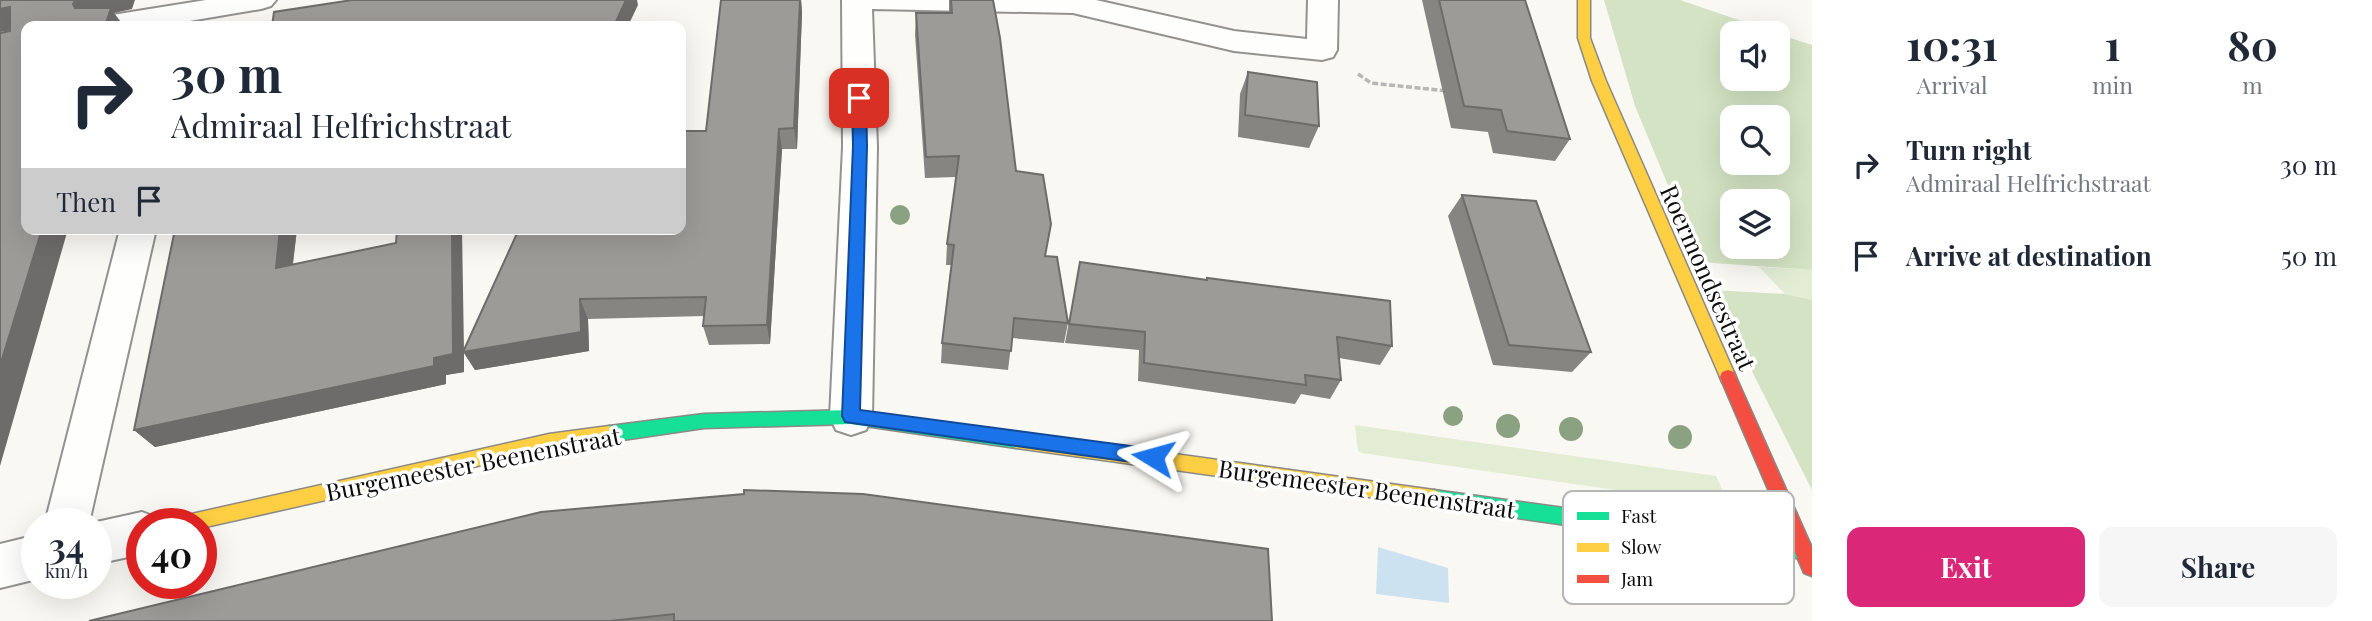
<!DOCTYPE html>
<html lang="en">
<head>
<meta charset="utf-8">
<style>
	body { margin:0; font-family:"Playfair Display",serif; background:#f6f6f7; color:#1f2937; height:100vh; display:flex; flex-direction:column; font-size:26px; white-space:nowrap }
	* { box-sizing:border-box; margin:0 }
	p { font-size:23px; color:#747a83 }
	.icon { flex:none; width:38px; height:38px; fill:none; stroke:currentColor; stroke-width:2; stroke-linecap:round; stroke-linejoin:round }
	.map { position:relative; flex:1; overflow:hidden }
	.drawer { display:flex; flex-direction:column; background:#fff; width:560px }
	.drawer>* { flex:none }
	.guide { position:absolute; left:21px; top:21px; width:665px; height:214px; border-radius:14px; box-shadow:0 7px 28px #0002; background:#fff; color:#1f2937; overflow:hidden }
	.controls { position:absolute; left:1720px; top:21px; display:grid; gap:14px }
	.controls a { display:grid; place-items:center; width:70px; height:70px; border-radius:14px; background:#fff; box-shadow:0 7px 28px #0002; font-size:35px }
	.speed { position:absolute; left:21px; top:508px; display:flex; gap:14px; font-size:35px; font-weight:700; text-align:center }
	.speed>* { display:grid; place-content:center; width:91px; height:91px; border-radius:50%; background:#fff; box-shadow:0 7px 28px #0002; line-height:1 }
	.speed small { font-size:18px; font-weight:400 }
	.speed .limit { border:10px solid #d22; background:#fff; color:#111 }
	.pin { position:absolute; display:grid; place-items:center; width:60px; height:60px; color:#fff; margin:-30px; border-radius:14px; box-shadow:0 4px 10px #0006 }
	.me { position:absolute; width:77px; margin:-38px; rotate:278deg; stroke-linejoin:round; filter:drop-shadow(0 0 5px #0008) }
	.turn { display:flex; align-items:center; gap:24px; height:147px; padding:0 35px; font-size:32px }
	.turn .icon { width:91px; height:91px; stroke-width:2.5 }
	.turn b { display:block; font-size:49px; line-height:60px }
	.then { display:flex; align-items:center; height:66px; padding:0 35px; background:#0003; gap:14px; font-size:26px }
	.eta { display:flex; justify-content:space-evenly; align-items:center; height:119px; text-align:center }
	.eta b { font-size:42px; font-weight:700; line-height:49px }
	.primary-button { display:flex; gap:14px; margin-top:auto; padding:14px 35px }
	.primary-button a { flex:1; height:80px; border-radius:14px; background:#db2777; color:#fff; font-size:28px; font-weight:700; line-height:80px; text-align:center }
	.primary-button a+a { background:#f6f6f7; color:#1f2937 }
	ul { padding:0; list-style:none }
	li { display:flex; align-items:center; gap:21px; height:91px; padding:0 35px }
	li div { flex:1 }
	li b { display:block; font-size:26px }
	li em { font-style:normal }
	main { display:flex; flex:1; min-height:0 }
	.map>svg:first-child { display:block }
	.green { fill:#e2edd4 }
	.forest { fill:#d3e3c3; fill-rule:evenodd }
	.water { fill:#cce2f0 }
	.lines { fill:none; stroke-linecap:round; stroke-linejoin:round }
	.street-casing { stroke:#939290; stroke-width:4 }
	.fast-casing { stroke:#8a8986; stroke-width:3 }
	.slow-casing { stroke:#8a8986; stroke-width:3 }
	.jam-casing { stroke:#8a8986; stroke-width:3 }
	.path { stroke:#b7b7b6; stroke-width:3.5; stroke-dasharray:6 2.5; stroke-linecap:butt }
	.street { fill:#fefefd; fill-rule:evenodd }
	.fast { fill:#16e098; fill-rule:evenodd }
	.slow { fill:#ffcf43; fill-rule:evenodd }
	.jam { fill:#f24e42; fill-rule:evenodd }
	.tree { fill:#8aa281 }
	.wall { fill:#878582 }
	.shaded-wall { fill:#6e6c6a }
	.building { fill:#9d9b97; stroke:#6e6c6a; stroke-width:2 }
	.route { fill:#1a73e8; stroke:#114b97; stroke-width:2 }
	.labels { text-anchor:middle; dominant-baseline:central; stroke-width:7; stroke-linejoin:round; paint-order:stroke }
	.street-label { font-size:24px; fill:#0c0c0c; stroke:#fff }
	.key { fill:#fff; stroke:#b6b6b6; stroke-width:2 }
	.key-label { font-size:19px; fill:#0c0c0c }
</style>
</head>
<body>
<main>
<div class="map">
<svg width="1812" height="621" viewBox="0 0 1812 621">
	<rect width="100%" height="100%" fill="#faf8f2"/>
	<path class="green" d="M 1759,267 L 1812,270 L 1812,300 L 1785,294 Z
		M 1355,425 L 1716,476 L 1723,491 L 1714,500 L 1698,502 L 1362,453 L 1358,451 Z"/>
	<path class="forest" d="M 1604,0 L 1680,0 L 1777,33 L 1732,33 L 1732,79 L 1778,79 L 1778,34 L 1812,45 L 1812,270 L 1700,262 L 1635,106 ZM 1732,117 L 1778,117 L 1778,163 L 1732,163 ZM 1732,201 L 1778,201 L 1778,247 L 1732,247 Z
		M 1711,290 L 1785,294 L 1812,300 L 1812,490 Z"/>
	<path class="water" d="M 1378,547 L 1448,568 L 1449,603 L 1376,594 Z"/>
	<g class="lines">
		<g class="street-casing">
			<path id="street" d="M 206,0 L 276,0 L 271,6 L 261,9 L 160,26 L 91,26 L 95,19 L 106,16 Z
				M 842,0 L 1096,0 L 1234,31 L 1307,39 L 1308,0 L 1338,0 L 1337,50 L 1333,57 L 1322,60 L 1234,51 L 1073,13 L 872,9 L 877,147 L 872,417 L 866,430 L 851,435 L 836,430 L 830,417 L 843,147 Z
				M 120,229 L 156,229 L 89,523 L 45,523 Z
				M 142,512 L 158,518 L 160,523 L 142,523 L 142,554 L 96,564 L 96,523 L 92,523 Z
				M 37,535 L 37,579 L 0,588 L 0,544 Z"/>
		</g>
		<g class="fast-casing">
			<path id="fast" d="M 851,410 L 1016,432 L 1022,435 L 1025,440 L 1022,445 L 1016,448 L 851,424 L 704,428 L 609,442 L 603,439 L 600,434 L 603,429 L 609,426 L 704,414 Z
				M 1434,490 L 1803,541 L 1810,544 L 1812,551 L 1810,556 L 1803,559 L 1434,506 L 1428,504 L 1425,498 L 1428,492 Z"/>
		</g>
		<g class="slow-casing">
			<path id="slow" d="M 1578,0 L 1590,0 L 1590,38 L 1606,81 L 1736,377 L 1734,382 L 1728,384 L 1722,382 L 1720,377 L 1592,81 L 1578,38 Z
				M 609,426 L 615,429 L 618,434 L 615,439 L 609,442 L 549,450 L 201,528 L 201,523 L 178,523 L 181,517 L 187,515 L 549,434 Z
				M 1016,432 L 1434,490 L 1440,492 L 1443,498 L 1440,504 L 1434,506 L 1016,448 L 1010,445 L 1007,440 L 1010,435 Z"/>
		</g>
		<g class="jam-casing">
			<path id="jam" d="M 1728,370 L 1734,372 L 1736,377 L 1812,548 L 1812,576 L 1804,573 L 1720,377 L 1722,372 Z"/>
		</g>
		<path class="path" d="M 1358,74 L 1371,83 L 1447,91"/>
		<use href="#street" class="street"/>
		<use href="#fast" class="fast"/>
		<use href="#slow" class="slow"/>
		<use href="#jam" class="jam"/>
	</g>
	<g class="tree">
		<circle cx="900" cy="215" r="10"/>
		<circle cx="1453" cy="416" r="10"/>
		<circle cx="1508" cy="426" r="12"/>
		<circle cx="1571" cy="429" r="12"/>
		<circle cx="1680" cy="437" r="12"/>
		<circle cx="1692" cy="593" r="12"/>
	</g>
	<path class="wall" d="M 721,0 L 801,0 L 802,12 L 797,149 L 782,149 L 770,344 L 709,345 L 703,326 L 704,316 L 588,319 L 589,351 L 475,370 L 464,353 L 464,372 L 446,375 L 446,384 L 155,447 L 134,430 L 175,229 L 297,229 L 293,264 L 464,351 L 681,229 L 706,131 Z
		M 949,0 L 993,0 L 1016,171 L 1068,323 L 1064,343 L 1012,338 L 1008,370 L 941,363 L 942,343 L 951,265 L 946,265 L 947,244 L 956,177 L 925,178 L 915,35 L 916,13 L 949,13 Z
		M 1422,0 L 1525,0 L 1570,139 L 1555,161 L 1493,153 L 1488,132 L 1451,128 Z
		M 1248,72 L 1319,126 L 1309,148 L 1238,137 L 1240,94 Z
		M 1462,195 L 1591,352 L 1572,372 L 1493,365 L 1448,216 Z
		M 1080,262 L 1206,280 L 1207,278 L 1392,346 L 1380,365 L 1339,358 L 1341,380 L 1330,399 L 1301,394 L 1295,404 L 1138,381 L 1139,350 L 1065,343 Z
		M 541,512 L 1272,621 L 89,621 Z"/>
	<path class="shaded-wall" d="M 75,0 L 135,0 L 132,9 L 114,13 L 124,26 L 105,26 L 75,8 L 73,4 Z
		M 626,0 L 637,0 L 638,5 L 628,26 L 614,26 Z
		M 800,0 L 801,0 L 802,12 L 797,149 L 794,128 Z
		M 10,7 L 26,28 L 0,32 L 0,9 Z
		M 779,129 L 782,149 L 770,344 L 767,325 Z
		M 42,229 L 68,229 L 0,466 L 0,366 Z
		M 280,229 L 297,229 L 290,286 L 276,268 Z
		M 452,229 L 462,229 L 464,352 L 580,299 L 588,319 L 589,351 L 475,370 L 464,353 L 464,372 L 446,375 L 446,384 L 155,447 L 134,430 L 434,358 Z"/>
	<path class="building" d="M 0,0 L 75,0 L 73,4 L 75,8 L 111,8 L 105,26 L 26,26 L 26,229 L 42,229 L 0,366 L 0,33 L 10,31 L 10,7 L 0,9 Z
		M 352,0 L 626,0 L 614,26 L 272,26 L 274,12 Z
		M 721,0 L 800,0 L 794,128 L 779,129 L 767,325 L 703,326 L 706,297 L 580,299 L 581,332 L 463,352 L 519,229 L 681,229 L 681,160 L 684,131 L 706,131 Z
		M 951,0 L 993,0 L 1000,38 L 1016,171 L 1043,175 L 1051,224 L 1045,256 L 1057,257 L 1068,323 L 1014,318 L 1011,351 L 942,343 L 954,245 L 947,244 L 959,156 L 926,157 L 916,13 L 952,13 Z
		M 1439,0 L 1525,0 L 1570,139 L 1507,131 L 1501,110 L 1464,106 Z
		M 1248,72 L 1317,82 L 1319,126 L 1245,115 Z
		M 1462,195 L 1536,201 L 1591,352 L 1509,345 Z
		M 175,229 L 280,229 L 276,268 L 396,243 L 397,229 L 452,229 L 453,354 L 434,358 L 434,366 L 134,430 Z
		M 1080,262 L 1207,280 L 1207,278 L 1390,301 L 1392,346 L 1337,337 L 1341,380 L 1305,375 L 1306,385 L 1144,363 L 1145,332 L 1069,324 Z
		M 744,490 L 863,494 L 1268,549 L 1272,621 L 674,621 L 674,614 L 610,621 L 89,621 L 541,512 L 744,494 Z"/>
	<path class="route" d="M 859,93 L 866,98 L 867,146 L 860,410 L 1153,449 L 1159,452 L 1161,457 L 1159,463 L 1153,465 L 845,422 L 842,416 L 853,146 L 852,98 Z"/>
	<g class="labels">
		<g class="street-label">
			<text transform="translate(1709 277) rotate(66)">Roermondsestraat</text>
			<text transform="translate(473 463) rotate(-11)">Burgemeester Beenenstraat</text>
			<text transform="translate(1367 488) rotate(8)">Burgemeester Beenenstraat</text>
		</g>
	</g>
	<rect x="1563" y="491" width="231" height="113" rx="10" class="key"/>
	<rect x="1577" y="512" width="32" height="8" fill="#16e098"/>
	<rect x="1577" y="543" width="32" height="9" fill="#ffcf43"/>
	<rect x="1577" y="575" width="32" height="8" fill="#f24e42"/>
	<g class="key-label">
		<text x="1621" y="523">Fast</text>
		<text x="1621" y="554">Slow</text>
		<text x="1621" y="586">Jam</text>
	</g>
</svg>
<div class="controls">
<a><svg class="icon" aria-label="sound" viewBox="0 0 24 24"><path d="M4 9h4l5-4v14l-5-4H4zM17 9q2 3 0 6"/></svg></a>
<a><svg class="icon" aria-label="search" viewBox="0 0 24 24"><circle cx="10" cy="10" r="6"/><path d="M15 15l6 6"/></svg></a>
<a><svg class="icon" aria-label="layers" viewBox="0 0 24 24"><path d="M12 4l9 5-9 5-9-5zM3 14l9 5 9-5"/></svg></a>
</div>
<div class="speed"><div>34<small>km/h</small></div><div class="limit">40</div></div>
<div class="pin" style="left:859px;top:98px;background:#d93025"><svg class="icon" aria-label="arrive" viewBox="0 0 24 24"><path d="M6 21V4h12l-3 4 3 4H6"/></svg></div>
<svg class="me" style="left:1153px;top:457px" viewBox="-20 -20 40 40"><path d="M0-17L14 15 0 8-14 15z" fill="#1a73e8" stroke="#fff" stroke-width="4"/></svg>
<div class="guide">
<div class="turn"><svg class="icon" aria-label="right" viewBox="0 0 24 24"><path d="M7 20v-9h11M14 6l5 5-5 5"/></svg><div><b>30 m</b>Admiraal Helfrichstraat</div></div>
<div class="then">Then<svg class="icon" aria-label="arrive" viewBox="0 0 24 24"><path d="M6 21V4h12l-3 4 3 4H6"/></svg></div>
</div>
</div>
<section class="drawer">
<div class="eta">
<div><b>10:31</b><p>Arrival</p></div>
<div><b>1</b><p>min</p></div>
<div><b>80</b><p>m</p></div>
</div>
<ul>
<li><svg class="icon" aria-label="right" viewBox="0 0 24 24"><path d="M7 20v-9h11M14 6l5 5-5 5"/></svg><div><b>Turn right</b><p>Admiraal Helfrichstraat</p></div><em>30 m</em></li>
<li><svg class="icon" aria-label="arrive" viewBox="0 0 24 24"><path d="M6 21V4h12l-3 4 3 4H6"/></svg><div><b>Arrive at destination</b></div><em>50 m</em></li>
</ul>
<div class="primary-button"><a>Exit</a><a>Share</a></div>
</section>
</main>
</body>
</html>
